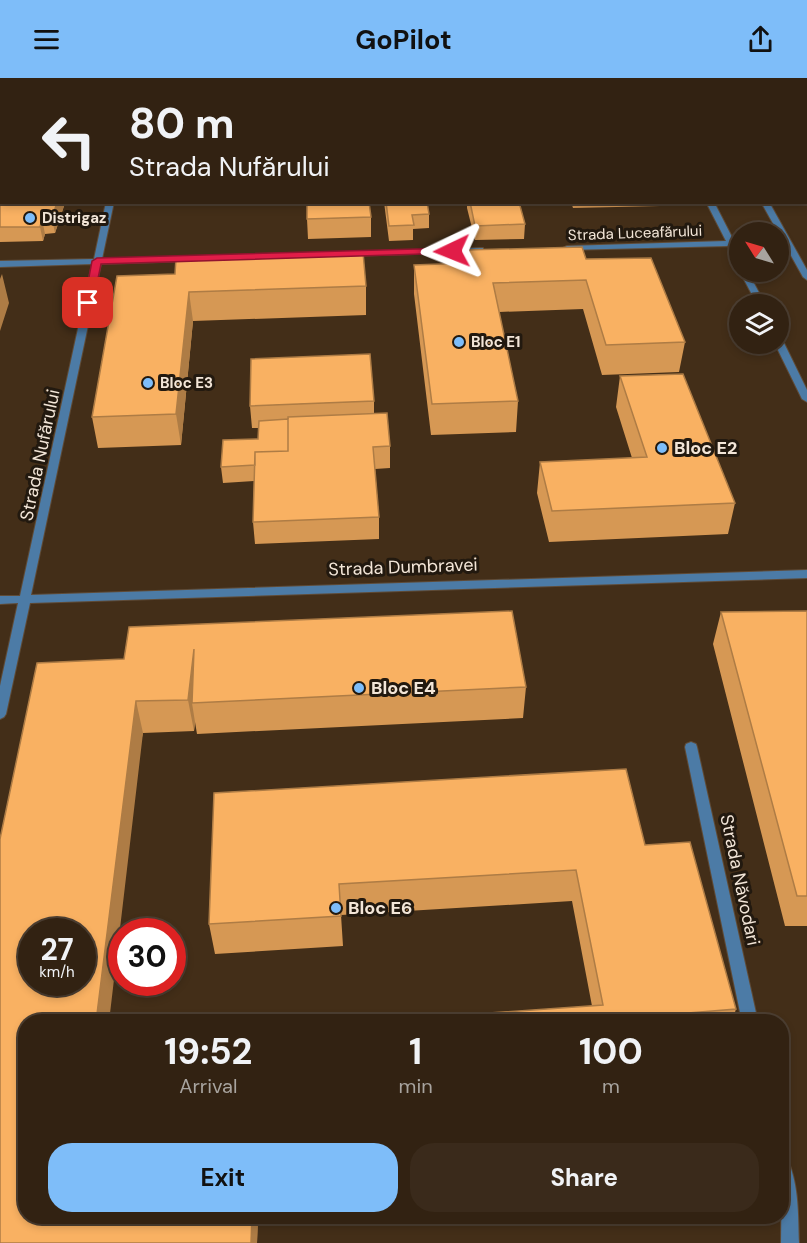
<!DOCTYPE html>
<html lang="en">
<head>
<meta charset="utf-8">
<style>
	body { margin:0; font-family:"DM Sans",sans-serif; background:#3a2a1b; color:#f1f3f6; height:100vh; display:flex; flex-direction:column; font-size:22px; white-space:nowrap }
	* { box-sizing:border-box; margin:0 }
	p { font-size:20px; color:#a8a49f }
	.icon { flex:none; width:33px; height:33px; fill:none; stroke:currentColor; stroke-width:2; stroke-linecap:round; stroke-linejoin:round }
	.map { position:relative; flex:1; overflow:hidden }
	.details { position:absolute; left:18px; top:936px; width:771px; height:210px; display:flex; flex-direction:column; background:#322212; border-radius:24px; box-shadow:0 3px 9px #0003,0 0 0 2px #4d3f32 }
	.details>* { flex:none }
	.banner { position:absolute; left:0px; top:0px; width:807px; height:126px; box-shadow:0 3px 9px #0003,0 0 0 2px #4d3f32; background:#322212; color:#f1f3f6; overflow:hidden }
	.needle { width:39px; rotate:307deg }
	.controls { position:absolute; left:729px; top:144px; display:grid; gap:12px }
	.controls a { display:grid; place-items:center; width:60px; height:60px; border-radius:50%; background:#322212; box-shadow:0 3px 9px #0003,0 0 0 2px #4d3f32; font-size:30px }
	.speed { position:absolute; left:18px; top:840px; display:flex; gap:12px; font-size:30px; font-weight:700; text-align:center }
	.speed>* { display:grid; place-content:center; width:78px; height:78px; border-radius:50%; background:#322212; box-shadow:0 3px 9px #0003,0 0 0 2px #4d3f32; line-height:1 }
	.speed small { font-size:15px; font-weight:400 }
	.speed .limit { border:9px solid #d22; background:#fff; color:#111 }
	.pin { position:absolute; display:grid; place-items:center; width:51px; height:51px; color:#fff; margin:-26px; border-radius:12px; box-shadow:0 3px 9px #0006 }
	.me { position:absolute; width:66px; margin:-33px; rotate:268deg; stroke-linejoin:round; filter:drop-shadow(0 0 4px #0008) }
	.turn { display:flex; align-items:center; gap:21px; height:126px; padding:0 30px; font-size:27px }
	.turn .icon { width:78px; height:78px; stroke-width:2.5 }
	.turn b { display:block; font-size:42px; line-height:51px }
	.eta { display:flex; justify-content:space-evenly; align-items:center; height:102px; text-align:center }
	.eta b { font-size:36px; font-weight:700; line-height:42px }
	.button { display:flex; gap:12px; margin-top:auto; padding:12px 30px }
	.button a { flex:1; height:69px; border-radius:24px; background:#7ebdf9; color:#111; font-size:24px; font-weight:700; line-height:69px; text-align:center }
	.button a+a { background:#3a2a1b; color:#f1f3f6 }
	header { display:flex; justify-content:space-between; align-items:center; height:78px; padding:0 30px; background:#7ebdf9; color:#111; font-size:27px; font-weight:700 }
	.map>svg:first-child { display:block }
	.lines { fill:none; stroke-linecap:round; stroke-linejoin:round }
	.minor-casing { stroke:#5f4b37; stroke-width:2 }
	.primary-casing { stroke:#5f4b37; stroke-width:1 }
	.minor { fill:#4c7ba6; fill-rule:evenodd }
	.primary { fill:#87bef3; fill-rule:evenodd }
	.wall { fill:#d69854 }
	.shaded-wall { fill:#ae7c45 }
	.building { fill:#f9b162; stroke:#ae7c45; stroke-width:1.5; fill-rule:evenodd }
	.route { fill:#e11d48; stroke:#92132f; stroke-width:1.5 }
	.poi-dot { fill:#7ebdf9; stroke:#22190f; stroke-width:2 }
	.labels { text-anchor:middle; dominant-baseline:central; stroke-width:6; stroke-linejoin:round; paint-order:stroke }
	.far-poi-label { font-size:15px; font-weight:bold; fill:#f3e6d8; stroke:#22190f; text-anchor:start }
	.far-street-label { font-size:15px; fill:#f3e6d8; stroke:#22190f }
	.poi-label { font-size:18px; font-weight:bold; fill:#f3e6d8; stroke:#22190f; text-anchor:start }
	.street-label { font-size:18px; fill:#f3e6d8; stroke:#22190f }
</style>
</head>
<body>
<header><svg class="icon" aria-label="menu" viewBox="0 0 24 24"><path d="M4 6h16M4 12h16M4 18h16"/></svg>GoPilot<svg class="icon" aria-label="share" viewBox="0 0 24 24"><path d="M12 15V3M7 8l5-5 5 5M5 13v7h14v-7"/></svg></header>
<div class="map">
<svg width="807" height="1165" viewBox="0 0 807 1165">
	<rect width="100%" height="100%" fill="#432e18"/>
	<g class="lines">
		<g class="minor-casing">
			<path id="minor" d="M 644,0 L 650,0 L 651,2 L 644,2 Z
				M 694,0 L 700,0 L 701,2 L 694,2 Z
				M 106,124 L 114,124 L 102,181 L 193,179 L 197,181 L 193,183 L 101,186 L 31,517 L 807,492 L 807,500 L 30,525 L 6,636 L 4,639 L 0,641 L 0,608 L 18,525 L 0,526 L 0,518 L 20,518 L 92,186 L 0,189 L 0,183 L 94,181 Z
				M 706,124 L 714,124 L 734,163 L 740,163 L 740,167 L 736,168 L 740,174 L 740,185 L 736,183 L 728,168 L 567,172 L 563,170 L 567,168 L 726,163 Z
				M 761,124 L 769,124 L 807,192 L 807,202 L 803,199 Z
				M 480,170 L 483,170 L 483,174 L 348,178 L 344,176 L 348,174 Z
				M 740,194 L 748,194 L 765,226 L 757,226 Z
				M 778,260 L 783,263 L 807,312 L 807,324 L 802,321 L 775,266 L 778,266 Z
				M 691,664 L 696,666 L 697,669 L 758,944 L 742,944 L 685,669 L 686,666 Z
				M 782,1081 L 788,1083 C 799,1108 798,1138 799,1165 L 781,1165 Z"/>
		</g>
		<g class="primary-casing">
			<path id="primary" d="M 71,0 L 149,0 L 70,2 Z
				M 0,1 L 5,2 L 2,2 L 0,5 Z"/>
		</g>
		<use href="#minor" class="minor"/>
		<use href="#primary" class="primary"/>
	</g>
	<path class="wall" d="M 798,0 L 807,0 L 807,25 L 806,23 L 806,2 L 798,2 Z
		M 807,27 L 807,78 L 806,78 L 806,28 Z
		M 0,95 L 65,125 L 55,155 L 45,156 L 43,163 L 0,164 Z
		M 384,124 L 427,124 L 429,136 L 429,150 L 413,151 L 413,162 L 389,163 Z
		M 467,124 L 519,124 L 525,146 L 524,161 L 475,162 L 467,130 Z
		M 571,124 L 660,124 L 660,128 L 573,130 Z
		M 371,139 L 371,159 L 308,161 L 307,141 Z
		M 466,172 L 586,181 L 685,264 L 679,294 L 602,297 L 583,231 L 499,234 L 518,323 L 516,354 L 431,357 L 414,216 L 414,187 L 465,185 Z
		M 117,198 L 366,208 L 366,237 L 193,243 L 181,367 L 98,370 L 92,339 Z
		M 620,298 L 735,425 L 728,456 L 549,464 L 537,415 L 540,384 L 632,380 L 616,329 Z
		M 374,323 L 374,335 L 390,368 L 390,390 L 375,391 L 379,439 L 379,461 L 255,466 L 253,444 L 254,403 L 223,405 L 221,389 L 258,361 L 259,350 L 252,350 L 250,328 Z
		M 807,533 L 807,848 L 785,848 L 713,566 L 721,534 Z
		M 37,585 L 526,609 L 523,640 L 197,656 L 195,644 L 194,653 L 143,655 L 26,1138 L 258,1138 L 257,1165 L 0,1165 Z
		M 214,715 L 645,767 L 736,931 L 732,944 L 390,944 L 592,928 L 572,823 L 341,837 L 343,868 L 215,876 L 209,846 Z"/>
	<path class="shaded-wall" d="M 0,16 L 2,23 L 0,29 Z
		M 57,124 L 65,125 L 55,155 L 52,141 Z
		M 42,141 L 45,156 L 43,163 L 40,149 Z
		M 2,196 L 9,225 L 0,253 L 0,201 Z
		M 189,214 L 193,243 L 181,367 L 176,336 Z
		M 194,571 L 192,625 L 195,644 L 194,653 L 188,622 Z
		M 136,623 L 143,655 L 109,944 L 96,944 Z
		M 252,1138 L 258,1138 L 257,1165 L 251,1165 Z"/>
	<path class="building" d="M 148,0 L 397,0 L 398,2 L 148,2 Z
		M 807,27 L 807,59 L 806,59 L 806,28 Z
		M 2,92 L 2,124 L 57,124 L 52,141 L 42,141 L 40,149 L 0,149 L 0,95 Z
		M 307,124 L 369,124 L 371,139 L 307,141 Z
		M 386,124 L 427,124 L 429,136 L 412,137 L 414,147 L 389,148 Z
		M 470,124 L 519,124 L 525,146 L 475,148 Z
		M 582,169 L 586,181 L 651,180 L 685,264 L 606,267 L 586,202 L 493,205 L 518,323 L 432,326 L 414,187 L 468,185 L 466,172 Z
		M 363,174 L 366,208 L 189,214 L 176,336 L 92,339 L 117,198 L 175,196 L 176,180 Z
		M 370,276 L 374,323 L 250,328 L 251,281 Z
		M 683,296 L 735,425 L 552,433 L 540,384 L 647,379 L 620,298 Z
		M 387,335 L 390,368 L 373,369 L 379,439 L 253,444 L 255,374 L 288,373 L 288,339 Z
		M 288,341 L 288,373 L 255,374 L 255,387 L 221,389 L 223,362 L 258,361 L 259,343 Z
		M 512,533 L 526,609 L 192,625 L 194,571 L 188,622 L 136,623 L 96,944 L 26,944 L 26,1138 L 252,1138 L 251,1165 L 0,1165 L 0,761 L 37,585 L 124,581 L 129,549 ZM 32,854 L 82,854 L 82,904 L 32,904 Z
		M 807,533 L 807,818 L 797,818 L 721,534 Z
		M 626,691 L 645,767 L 690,764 L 736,931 L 665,937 L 667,944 L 390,944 L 390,942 L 603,927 L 576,792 L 339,806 L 341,838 L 209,846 L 214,715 Z"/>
	<path class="route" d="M 452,170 L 456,171 L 456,175 L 101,186 L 93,225 L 88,228 L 84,225 L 92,183 L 97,180 Z"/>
	<g class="poi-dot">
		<circle cx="30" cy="140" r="6"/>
		<circle cx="459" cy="264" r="6"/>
		<circle cx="148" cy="305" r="6"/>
		<circle cx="662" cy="370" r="6"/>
		<circle cx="359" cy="610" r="6"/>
		<circle cx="336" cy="830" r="6"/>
	</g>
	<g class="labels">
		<g class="far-poi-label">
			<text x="42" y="140">Distrigaz</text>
			<text x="471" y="264">Bloc E1</text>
			<text x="160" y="305">Bloc E3</text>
		</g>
		<g class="far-street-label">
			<text transform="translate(635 155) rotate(-2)">Strada Luceafărului</text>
		</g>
		<g class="poi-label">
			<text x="674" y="370">Bloc E2</text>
			<text x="371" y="610">Bloc E4</text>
			<text x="348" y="830">Bloc E6</text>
		</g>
		<g class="street-label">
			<text transform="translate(40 377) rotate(-78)">Strada Nufărului</text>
			<text transform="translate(403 489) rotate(-2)">Strada Dumbravei</text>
			<text transform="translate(740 802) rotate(78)">Strada Năvodari</text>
		</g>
	</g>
</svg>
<div class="controls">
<a><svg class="needle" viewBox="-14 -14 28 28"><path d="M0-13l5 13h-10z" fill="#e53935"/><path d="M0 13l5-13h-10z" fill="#a8a49f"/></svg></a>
<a><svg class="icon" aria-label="layers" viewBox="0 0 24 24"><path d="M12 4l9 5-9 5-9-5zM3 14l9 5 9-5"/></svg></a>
</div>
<div class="speed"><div>27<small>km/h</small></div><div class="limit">30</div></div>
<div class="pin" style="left:88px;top:225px;background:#d93025"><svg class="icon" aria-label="arrive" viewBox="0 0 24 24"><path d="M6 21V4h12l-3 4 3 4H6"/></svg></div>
<svg class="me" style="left:452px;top:173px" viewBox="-20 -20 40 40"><path d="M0-17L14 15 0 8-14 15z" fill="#e11d48" stroke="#fff" stroke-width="4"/></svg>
<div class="banner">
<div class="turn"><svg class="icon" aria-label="left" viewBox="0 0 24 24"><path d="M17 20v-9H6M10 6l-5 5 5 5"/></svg><div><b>80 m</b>Strada Nufărului</div></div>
</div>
<section class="details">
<div class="eta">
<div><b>19:52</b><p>Arrival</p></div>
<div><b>1</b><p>min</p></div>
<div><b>100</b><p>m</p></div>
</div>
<div class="button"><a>Exit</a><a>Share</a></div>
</section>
</div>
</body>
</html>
